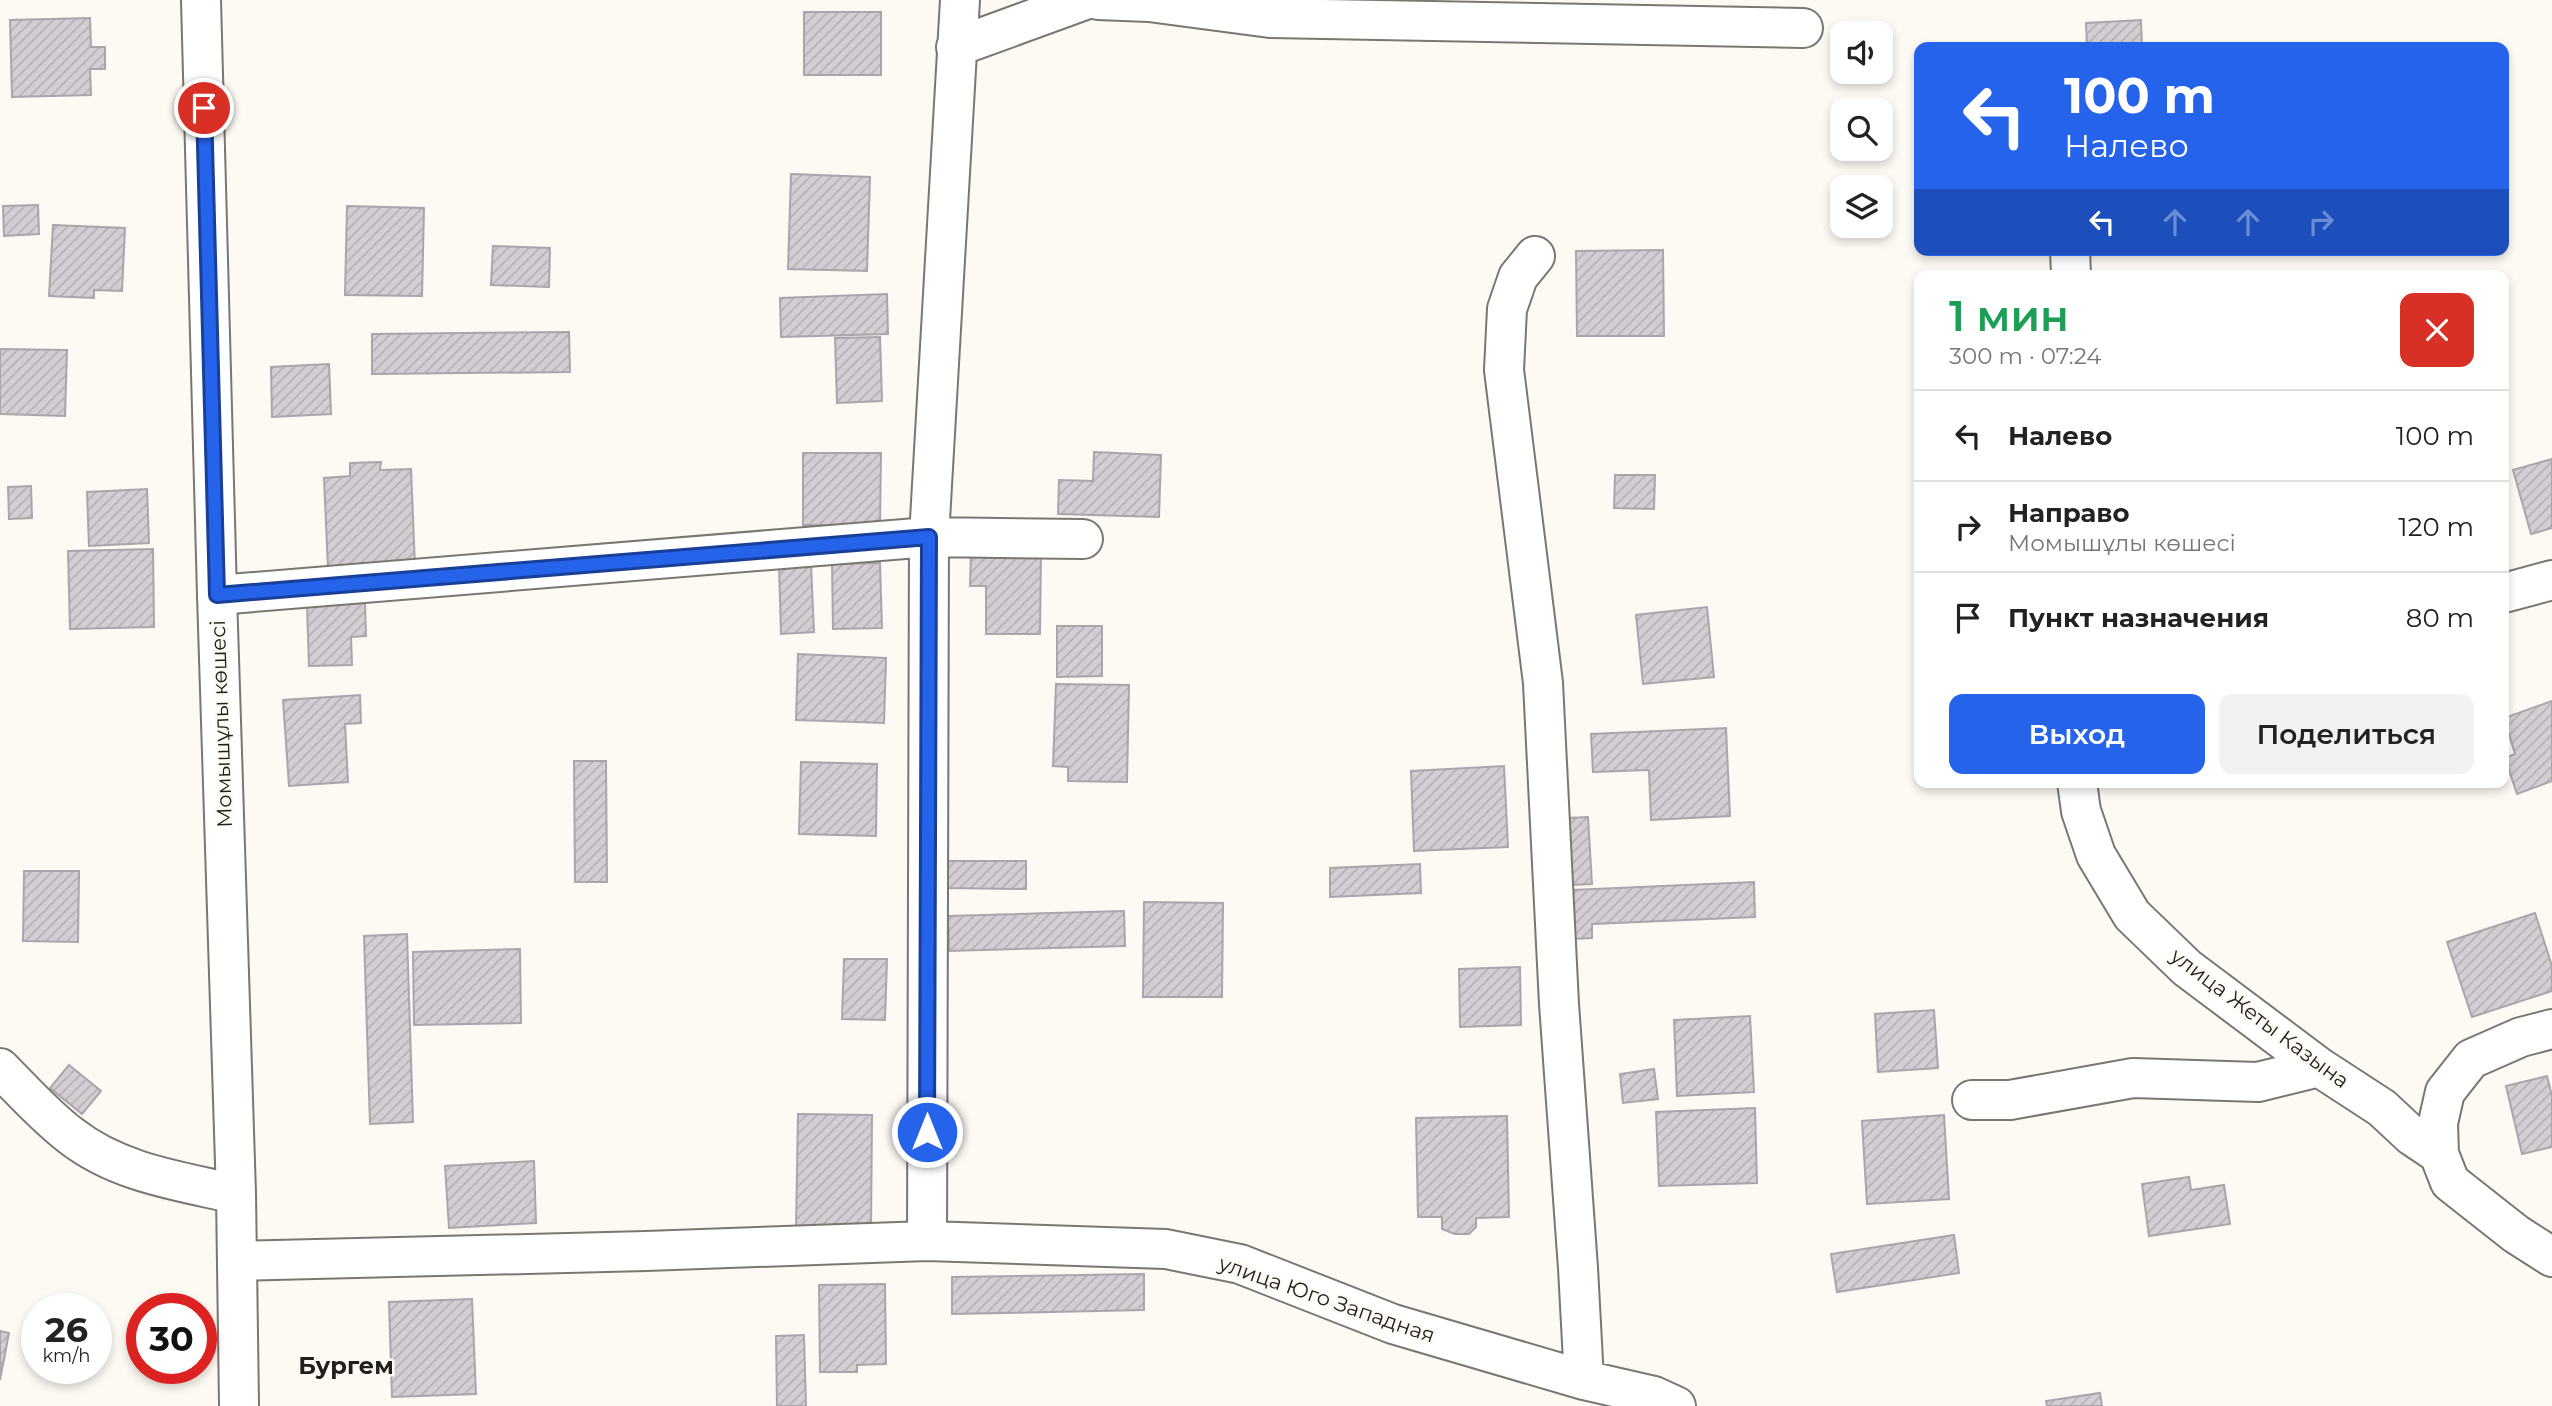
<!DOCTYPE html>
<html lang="ru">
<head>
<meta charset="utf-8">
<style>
	body { margin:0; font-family:Montserrat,sans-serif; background:#f2f2f2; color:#222; height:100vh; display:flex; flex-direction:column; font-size:26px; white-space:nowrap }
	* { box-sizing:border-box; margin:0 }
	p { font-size:23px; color:#767676 }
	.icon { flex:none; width:38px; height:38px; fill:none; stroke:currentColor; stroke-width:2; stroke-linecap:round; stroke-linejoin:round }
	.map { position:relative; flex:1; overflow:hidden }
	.sheet { position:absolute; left:1914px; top:270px; width:595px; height:518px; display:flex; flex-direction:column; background:#fff; border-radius:14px; box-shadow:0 4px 10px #0003 }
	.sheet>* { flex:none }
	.guide { position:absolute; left:1914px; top:42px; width:595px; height:214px; border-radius:14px; box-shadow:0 4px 10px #0003; background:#2563eb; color:#fff; overflow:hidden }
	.buttons { position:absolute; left:1830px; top:21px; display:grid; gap:14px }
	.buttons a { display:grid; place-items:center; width:63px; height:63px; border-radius:14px; background:#fff; box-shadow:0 4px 10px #0003; font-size:35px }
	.speed { position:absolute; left:21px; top:1293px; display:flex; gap:14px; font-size:35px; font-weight:700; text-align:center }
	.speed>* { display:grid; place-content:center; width:91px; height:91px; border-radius:50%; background:#fff; box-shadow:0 4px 10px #0003; line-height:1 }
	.speed small { font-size:18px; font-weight:400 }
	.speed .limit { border:10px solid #d22; background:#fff; color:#111 }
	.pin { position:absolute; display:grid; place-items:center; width:60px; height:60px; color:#fff; margin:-30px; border:4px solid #fff; border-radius:50%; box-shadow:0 2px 7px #0007 }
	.me { position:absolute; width:77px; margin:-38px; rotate:0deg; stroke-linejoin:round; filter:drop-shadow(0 0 5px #0008) }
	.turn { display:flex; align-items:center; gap:24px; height:147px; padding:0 35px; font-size:32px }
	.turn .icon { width:91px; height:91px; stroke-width:2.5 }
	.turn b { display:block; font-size:49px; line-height:60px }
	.lanes { display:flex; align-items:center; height:66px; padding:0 35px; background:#0003; justify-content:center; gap:35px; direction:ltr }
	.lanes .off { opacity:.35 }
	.round { display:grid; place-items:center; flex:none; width:74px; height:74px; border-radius:14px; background:#f2f2f2 }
	.summary { display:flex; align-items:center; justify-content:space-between; height:119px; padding:0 35px }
	h1 { font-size:42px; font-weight:600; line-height:52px; color:#1e9e55 }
	.button { display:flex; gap:14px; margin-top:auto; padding:14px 35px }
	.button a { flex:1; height:80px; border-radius:14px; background:#2563eb; color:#fff; font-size:28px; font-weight:600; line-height:80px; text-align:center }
	.button a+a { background:#f2f2f2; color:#222 }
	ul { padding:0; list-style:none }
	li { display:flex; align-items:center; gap:21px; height:91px; padding:0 35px; border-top:2px solid #e0e0e0 }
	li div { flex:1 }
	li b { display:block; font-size:26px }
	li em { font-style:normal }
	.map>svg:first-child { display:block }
	.building { fill:url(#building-hatch); stroke:#aaa5ab; stroke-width:2 }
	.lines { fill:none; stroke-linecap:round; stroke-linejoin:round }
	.minor-casing { stroke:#7a7771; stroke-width:42 }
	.major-casing { stroke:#7a7771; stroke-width:42 }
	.minor { stroke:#fff; stroke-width:38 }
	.major { stroke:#fff; stroke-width:38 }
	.route-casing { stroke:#184099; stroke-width:18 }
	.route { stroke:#2563eb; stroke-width:12 }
	.labels { text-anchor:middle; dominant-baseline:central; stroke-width:5; stroke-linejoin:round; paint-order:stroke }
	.street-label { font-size:21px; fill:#201f1c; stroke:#fdf9f3 }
	.quarter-label { font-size:24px; font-weight:bold; fill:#201f1c; stroke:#fdf9f3 }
</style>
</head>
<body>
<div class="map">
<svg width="2552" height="1406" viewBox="0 0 2552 1406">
	<defs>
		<pattern id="building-hatch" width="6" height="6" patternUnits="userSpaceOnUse" patternTransform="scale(1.75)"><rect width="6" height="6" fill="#d4ced4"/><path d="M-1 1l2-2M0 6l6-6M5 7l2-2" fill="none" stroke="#b6b0b5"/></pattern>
	</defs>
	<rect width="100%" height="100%" fill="#fdf9f3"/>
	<path class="building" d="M 804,12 L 881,12 L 881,75 L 804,75 Z
		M 90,18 L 91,47 L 105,47 L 105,69 L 90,69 L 91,95 L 12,97 L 10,20 Z
		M 2141,20 L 2142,47 L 2087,47 L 2086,23 Z
		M 791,174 L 870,177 L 867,271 L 788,269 Z
		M 38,205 L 39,234 L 4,236 L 3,206 Z
		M 347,206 L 424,208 L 422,296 L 345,295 Z
		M 53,225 L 125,228 L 122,291 L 94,290 L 94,298 L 49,296 Z
		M 493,246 L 550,248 L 549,287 L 491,285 Z
		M 1663,250 L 1664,336 L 1577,336 L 1576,251 Z
		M 887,294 L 888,334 L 781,337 L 780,298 Z
		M 569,332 L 570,372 L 372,374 L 372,334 Z
		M 880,337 L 882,401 L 837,403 L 835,338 Z
		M 0,349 L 67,350 L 65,416 L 0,414 Z
		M 329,364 L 331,414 L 272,417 L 271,367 Z
		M 1094,452 L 1161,455 L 1159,517 L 1058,514 L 1059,480 L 1093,481 Z
		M 803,453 L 881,453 L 880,525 L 803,525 Z
		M 2552,459 L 2552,528 L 2531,534 L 2513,470 Z
		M 381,462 L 380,470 L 411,469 L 415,566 L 328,569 L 324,478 L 350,476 L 350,463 Z
		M 1615,475 L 1655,475 L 1654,509 L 1614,508 Z
		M 31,486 L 32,518 L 9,519 L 8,487 Z
		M 147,489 L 149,543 L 89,546 L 87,492 Z
		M 153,549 L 154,627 L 70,629 L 68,551 Z
		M 971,553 L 1041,553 L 1040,634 L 986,634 L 986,586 L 970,586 Z
		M 880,563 L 882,628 L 833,629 L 832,564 Z
		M 811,564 L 814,632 L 781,634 L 779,565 Z
		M 365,603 L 366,636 L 351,637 L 352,665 L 309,666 L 307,605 Z
		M 1707,607 L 1714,677 L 1643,684 L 1636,615 Z
		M 1057,626 L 1102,626 L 1102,676 L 1057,677 Z
		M 798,654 L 886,658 L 884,723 L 796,720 Z
		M 1056,684 L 1129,685 L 1127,782 L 1068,781 L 1068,767 L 1053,766 Z
		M 360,695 L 361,723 L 345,724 L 348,782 L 289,786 L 283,700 Z
		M 2552,701 L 2552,781 L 2517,794 L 2505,758 L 2515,754 L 2504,718 Z
		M 1726,728 L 1730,816 L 1651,820 L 1649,770 L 1593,772 L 1591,734 Z
		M 574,761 L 606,761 L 607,882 L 575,882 Z
		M 801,762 L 877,764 L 876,836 L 799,834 Z
		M 1504,766 L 1508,847 L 1414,851 L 1411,771 Z
		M 1588,817 L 1592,884 L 1571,885 L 1567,818 Z
		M 943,861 L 1026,861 L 1026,889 L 943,888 Z
		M 1420,864 L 1421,893 L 1330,897 L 1330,868 Z
		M 24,871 L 79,871 L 78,942 L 23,941 Z
		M 1754,882 L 1755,917 L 1592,924 L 1592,938 L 1573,939 L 1572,890 Z
		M 1144,902 L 1223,903 L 1222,997 L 1143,997 Z
		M 1124,911 L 1125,946 L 949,951 L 948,916 Z
		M 2535,913 L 2552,966 L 2552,991 L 2472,1017 L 2447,942 Z
		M 407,934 L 413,1122 L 370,1124 L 364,936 Z
		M 520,949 L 521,1023 L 414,1025 L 413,952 Z
		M 844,959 L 887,959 L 885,1020 L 842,1019 Z
		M 1520,967 L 1521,1025 L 1460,1027 L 1459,969 Z
		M 1934,1010 L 1938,1068 L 1878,1072 L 1875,1014 Z
		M 1750,1016 L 1754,1092 L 1677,1096 L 1674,1020 Z
		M 69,1065 L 101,1091 L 82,1114 L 50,1088 Z
		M 1654,1069 L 1658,1099 L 1623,1103 L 1620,1074 Z
		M 2547,1076 L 2552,1096 L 2552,1147 L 2522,1154 L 2506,1086 Z
		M 1755,1108 L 1757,1183 L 1659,1186 L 1656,1112 Z
		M 798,1114 L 872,1115 L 871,1230 L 796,1229 Z
		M 1944,1115 L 1949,1199 L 1867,1204 L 1862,1121 Z
		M 1507,1116 L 1509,1217 L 1476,1218 L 1476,1227 L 1469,1234 L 1455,1234 L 1442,1229 L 1442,1217 L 1418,1217 L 1416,1118 Z
		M 534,1161 L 536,1223 L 449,1228 L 445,1166 Z
		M 2189,1177 L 2191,1190 L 2224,1185 L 2230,1224 L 2149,1236 L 2142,1184 Z
		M 1954,1235 L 1959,1273 L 1837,1292 L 1831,1254 Z
		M 1144,1274 L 1144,1310 L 952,1314 L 952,1277 Z
		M 885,1284 L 886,1364 L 857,1365 L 857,1372 L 820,1372 L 819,1285 Z
		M 472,1299 L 476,1394 L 392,1397 L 389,1302 Z
		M 0,1331 L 9,1333 L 0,1380 Z
		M 804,1335 L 806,1406 L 777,1406 L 776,1336 Z
		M 2100,1393 L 2102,1406 L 2047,1406 L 2046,1401 Z"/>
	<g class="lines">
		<g class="minor-casing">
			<path id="minor" d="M 1098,0 L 1149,2 L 1270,18 L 1803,28
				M 956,47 L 1085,0
				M 2070,250 L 2071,275
				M 1535,256 L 1518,277 L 1507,309 L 1504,370 L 1543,683 L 1559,1004 L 1578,1268 L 1584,1380
				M 2504,593 L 2552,580
				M 217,595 L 929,537 L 1083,539
				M 2077,782 L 2081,811 L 2096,855 L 2132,915 L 2187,968 L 2319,1067 L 2382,1108 L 2412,1136 L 2439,1154
				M 2552,1029 L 2521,1037 L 2471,1059 L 2445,1092 L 2438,1123 L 2439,1154 L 2450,1182 L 2516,1234 L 2552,1257
				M 0,1068 C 23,1091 45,1116 70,1135 C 118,1173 179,1181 236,1194
				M 1972,1100 L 2010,1100 L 2133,1078 L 2258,1082 L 2319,1067
				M 927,1241 L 929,537 L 960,0
				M 238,1261 L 646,1251 L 927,1241 L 1166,1249 L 1240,1264 L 1393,1324 L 1584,1380 L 1654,1396 L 1676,1406"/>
		</g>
		<g class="major-casing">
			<path id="major" d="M 201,0 L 217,595 L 236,1194 L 239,1406"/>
		</g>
		<use href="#minor" class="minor"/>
		<use href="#major" class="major"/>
	</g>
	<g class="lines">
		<g class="route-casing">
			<path id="route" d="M 204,108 L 217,595 L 929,537 L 927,1132"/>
		</g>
		<use href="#route" class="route"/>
	</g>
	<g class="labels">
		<g class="street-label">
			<text transform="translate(221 724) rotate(-92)">Момышұлы көшесі</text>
			<text transform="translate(2260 1018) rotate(37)">улица Жеты Казына</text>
			<text transform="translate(1327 1299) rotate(19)">улица Юго Западная</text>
		</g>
		<g class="quarter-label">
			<text x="346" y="1365">Бургем</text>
		</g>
	</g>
</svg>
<div class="buttons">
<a><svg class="icon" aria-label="sound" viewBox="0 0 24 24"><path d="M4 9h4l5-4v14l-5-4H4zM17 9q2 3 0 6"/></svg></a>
<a><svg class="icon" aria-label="search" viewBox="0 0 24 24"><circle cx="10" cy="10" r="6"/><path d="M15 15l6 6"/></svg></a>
<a><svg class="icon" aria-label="layers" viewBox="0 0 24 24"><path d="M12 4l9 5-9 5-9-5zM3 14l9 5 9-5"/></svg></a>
</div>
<div class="speed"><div>26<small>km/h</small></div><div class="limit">30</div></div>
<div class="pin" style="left:204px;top:108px;background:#d93025"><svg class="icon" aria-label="arrive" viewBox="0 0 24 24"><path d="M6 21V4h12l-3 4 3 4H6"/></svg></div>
<svg class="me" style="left:927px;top:1132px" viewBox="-20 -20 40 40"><circle r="17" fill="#2563eb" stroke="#fff" stroke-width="3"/><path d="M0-11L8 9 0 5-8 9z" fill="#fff"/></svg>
<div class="guide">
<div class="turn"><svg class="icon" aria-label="left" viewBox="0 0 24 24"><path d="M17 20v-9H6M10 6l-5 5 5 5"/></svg><div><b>100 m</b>Налево</div></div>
<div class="lanes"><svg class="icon" aria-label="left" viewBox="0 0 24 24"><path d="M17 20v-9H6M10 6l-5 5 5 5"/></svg><svg class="icon off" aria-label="ahead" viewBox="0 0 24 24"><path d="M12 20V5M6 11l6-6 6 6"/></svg><svg class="icon off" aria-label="ahead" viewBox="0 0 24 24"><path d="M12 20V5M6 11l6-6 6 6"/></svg><svg class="icon off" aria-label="right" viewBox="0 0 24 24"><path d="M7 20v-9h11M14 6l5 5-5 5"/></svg></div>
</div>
<section class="sheet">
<div class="summary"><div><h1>1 мин</h1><p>300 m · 07:24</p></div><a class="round" style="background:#d93025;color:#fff"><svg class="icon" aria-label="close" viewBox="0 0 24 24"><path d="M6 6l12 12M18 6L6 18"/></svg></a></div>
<ul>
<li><svg class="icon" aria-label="left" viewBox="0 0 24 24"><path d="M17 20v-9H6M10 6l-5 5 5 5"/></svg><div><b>Налево</b></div><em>100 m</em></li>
<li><svg class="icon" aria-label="right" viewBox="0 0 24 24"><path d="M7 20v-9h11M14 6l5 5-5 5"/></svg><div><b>Направо</b><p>Момышұлы көшесі</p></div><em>120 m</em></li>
<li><svg class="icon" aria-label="arrive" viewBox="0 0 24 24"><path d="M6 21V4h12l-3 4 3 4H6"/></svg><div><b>Пункт назначения</b></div><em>80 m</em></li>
</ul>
<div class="button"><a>Выход</a><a>Поделиться</a></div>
</section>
</div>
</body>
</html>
